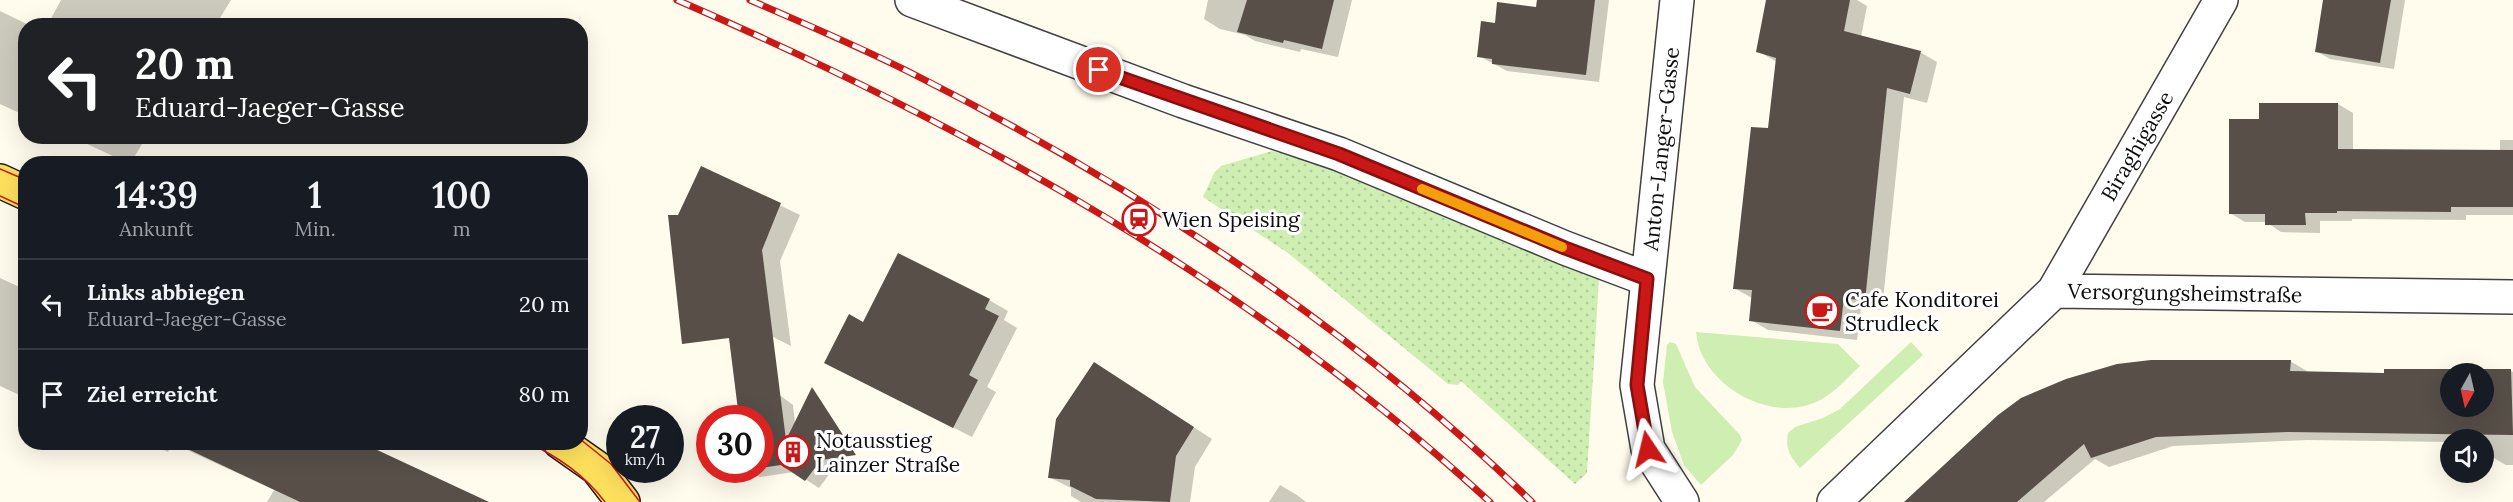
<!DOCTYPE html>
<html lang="de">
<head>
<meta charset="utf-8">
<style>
	body { margin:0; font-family:Lora,serif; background:#20242c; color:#f1f3f6; height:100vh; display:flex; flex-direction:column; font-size:22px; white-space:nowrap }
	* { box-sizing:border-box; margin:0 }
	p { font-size:20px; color:#9ea1a6 }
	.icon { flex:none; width:33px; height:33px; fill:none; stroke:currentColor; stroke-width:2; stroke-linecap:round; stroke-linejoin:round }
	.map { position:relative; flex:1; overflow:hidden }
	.sheet { position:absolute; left:18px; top:156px; width:570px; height:294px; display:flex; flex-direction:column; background:#171b24; border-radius:24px; box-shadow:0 6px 24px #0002 }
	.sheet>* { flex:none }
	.guide { position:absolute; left:18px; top:18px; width:570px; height:126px; border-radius:24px; box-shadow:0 6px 24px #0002; background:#202124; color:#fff; overflow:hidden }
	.needle { width:39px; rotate:188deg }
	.controls { position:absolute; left:2440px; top:363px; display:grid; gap:12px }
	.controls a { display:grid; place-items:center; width:54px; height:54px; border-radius:50%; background:#171b24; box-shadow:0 6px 24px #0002; font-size:30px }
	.speed { position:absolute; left:606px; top:405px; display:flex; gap:12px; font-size:30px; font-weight:700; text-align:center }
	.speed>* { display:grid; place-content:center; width:78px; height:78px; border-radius:50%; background:#171b24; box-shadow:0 6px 24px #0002; line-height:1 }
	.speed small { font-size:15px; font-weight:400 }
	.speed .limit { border:9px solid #d22; background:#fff; color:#111 }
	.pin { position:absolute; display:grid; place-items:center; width:51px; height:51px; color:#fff; margin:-26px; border:3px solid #fff; border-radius:50%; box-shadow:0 2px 6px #0007 }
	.me { position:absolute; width:66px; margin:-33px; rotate:350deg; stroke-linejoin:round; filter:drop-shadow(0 0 4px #0008) }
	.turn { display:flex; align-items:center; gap:21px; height:126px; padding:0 18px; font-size:27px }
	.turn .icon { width:78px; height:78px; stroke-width:2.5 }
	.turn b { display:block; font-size:42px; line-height:51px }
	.eta { display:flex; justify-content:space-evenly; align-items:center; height:102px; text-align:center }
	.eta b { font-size:36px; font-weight:600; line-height:42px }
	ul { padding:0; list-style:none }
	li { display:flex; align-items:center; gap:18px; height:90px; padding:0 18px; border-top:2px solid #363941 }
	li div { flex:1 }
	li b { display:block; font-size:22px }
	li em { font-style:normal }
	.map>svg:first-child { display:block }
	.grass { fill:#ceeeb2 }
	.garden { fill:url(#garden-dots) }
	.shadow { fill:#0003; fill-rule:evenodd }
	.building { fill:#574f48; fill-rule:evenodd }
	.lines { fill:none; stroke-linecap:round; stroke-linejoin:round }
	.minor-casing { stroke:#404040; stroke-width:36 }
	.major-casing { stroke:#1e1e1e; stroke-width:36 }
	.minor { stroke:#fff; stroke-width:33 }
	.major { stroke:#ffe05d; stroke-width:33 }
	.tram { stroke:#cb1817; stroke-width:1.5 }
	.rail-casing { stroke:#cb1817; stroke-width:7 }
	.rail { stroke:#fff; stroke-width:4.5; stroke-dasharray:14; stroke-linecap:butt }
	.route-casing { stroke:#84100f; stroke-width:15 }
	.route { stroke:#cb1817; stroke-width:10 }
	.slow { stroke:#f59e0b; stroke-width:10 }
	.labels { text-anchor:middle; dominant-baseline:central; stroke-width:6; stroke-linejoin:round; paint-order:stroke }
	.street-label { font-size:21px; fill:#0d0d0d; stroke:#fff }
	.poi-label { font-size:21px; fill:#0d0d0d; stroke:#fff; text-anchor:start }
</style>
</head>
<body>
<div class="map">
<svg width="2513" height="502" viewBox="0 0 2513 502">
	<defs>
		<pattern id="garden-dots" width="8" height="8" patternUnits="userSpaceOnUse" patternTransform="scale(1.5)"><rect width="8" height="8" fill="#ceeeb2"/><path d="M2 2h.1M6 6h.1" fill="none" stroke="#b0cb98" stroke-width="1.8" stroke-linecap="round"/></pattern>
	</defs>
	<rect width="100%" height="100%" fill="#fffced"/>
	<path class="grass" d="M 1696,332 L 1838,344 L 1860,366 C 1848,377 1836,391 1822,399 C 1773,427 1700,385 1696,332 Z
		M 1670,342 L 1676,344 L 1695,387 L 1740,435 L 1742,440 L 1733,455 L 1701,485 L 1684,465 L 1672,432 L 1663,382 L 1667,345 Z
		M 1911,342 L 1923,355 L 1800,468 C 1790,456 1785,449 1788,433 L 1795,427 L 1823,418 L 1840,409 Z"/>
	<path class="garden" d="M 1272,151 L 1338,167 L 1599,279 L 1587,473 L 1575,484 L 1461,381 L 1458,385 L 1448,384 L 1288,253 L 1203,197 L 1214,173 L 1221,166 Z"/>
	<path class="shadow" d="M 61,0 L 231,0 L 215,26 L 47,26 Z
		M 1208,0 L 1352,0 L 1338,57 L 1301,49 L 1300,52 L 1255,41 L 1245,35 L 1220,29 L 1204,19 Z
		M 1538,0 L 1609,0 L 1599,82 L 1507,71 L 1479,56 L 1496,24 L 1537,8 Z
		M 1768,0 L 1857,0 L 1867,6 L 1861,37 L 1920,52 L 1937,62 L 1927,103 L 1904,97 L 1882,310 L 1861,307 L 1857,340 L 1768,330 L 1751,320 L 1752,298 L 1734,288 L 1770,130 L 1777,62 L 1758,51 Z
		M 2325,0 L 2405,0 L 2394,69 L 2330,59 L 2316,51 Z
		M 0,11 L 31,26 L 26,26 L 26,116 L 0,104 Z
		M 2338,104 L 2353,113 L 2353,150 L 2500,152 L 2500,140 L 2513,140 L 2513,215 L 2466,215 L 2466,220 L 2352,219 L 2352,221 L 2320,221 L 2320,233 L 2281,232 L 2266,222 L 2245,222 L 2230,213 L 2260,121 Z
		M 70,136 L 147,136 L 130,164 Z
		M 702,168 L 800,215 L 780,261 L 791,346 L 697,299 L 679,216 Z
		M 0,278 L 26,290 L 26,398 L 0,386 Z
		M 989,300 L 1008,311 L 1004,320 L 1017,328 L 987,387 L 996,392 L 972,437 L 845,373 L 864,324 Z
		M 733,360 L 793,405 L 795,424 L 848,449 L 819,488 L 794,472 L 760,477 L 748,470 L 760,470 L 760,418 L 740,418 Z
		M 2290,361 L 2307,371 L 2307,373 L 2386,374 L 2511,371 L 2513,372 L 2513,465 L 2506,465 L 2490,456 L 2490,443 L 2484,442 L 2484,440 L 2451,440 L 2451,442 L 2307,440 L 2173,446 L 2109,467 L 2095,459 L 2044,502 L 1906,502 ZM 2451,374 L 2484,374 L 2484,406 L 2451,406 Z
		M 1095,364 L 1212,439 L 1195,467 L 1190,502 L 1081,502 L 1071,496 L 1071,488 L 1049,477 Z
		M 148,442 L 357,442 L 486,502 L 267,502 L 274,490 L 172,443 L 168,452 Z
		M 1280,485 L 1297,495 L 1306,502 L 1269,502 Z"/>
	<path class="building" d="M 1247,0 L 1334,0 L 1322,49 L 1284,40 L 1283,43 L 1237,32 Z
		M 1537,0 L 1595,0 L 1586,75 L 1492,64 L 1492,59 L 1477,57 L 1481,21 L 1495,23 L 1497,2 L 1536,7 Z
		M 1766,0 L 1850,0 L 1844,31 L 1921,51 L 1910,94 L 1887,88 L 1865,301 L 1844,298 L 1840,331 L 1749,321 L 1752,290 L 1733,289 L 1751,127 L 1768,128 L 1776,58 L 1756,52 Z
		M 2323,0 L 2391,0 L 2380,63 L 2315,52 Z
		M 2259,103 L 2338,103 L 2338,149 L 2513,150 L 2513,207 L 2451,207 L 2451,212 L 2337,211 L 2337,213 L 2305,213 L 2306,225 L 2265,225 L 2265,214 L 2229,214 L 2229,119 L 2259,119 Z
		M 701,166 L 781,203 L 762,250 L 786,440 L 812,387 L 856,455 L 821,460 L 805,481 L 781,465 L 760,468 L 760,418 L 739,418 L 729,338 L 682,344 L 668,215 L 678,215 Z
		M 898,253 L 990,299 L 985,309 L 999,316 L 969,375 L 978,380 L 953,428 L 824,363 L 849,314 L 863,322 Z
		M 2151,360 L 2291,360 L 2290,371 L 2384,373 L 2384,369 L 2511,369 L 2513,435 L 2289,432 L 2156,437 L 2091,458 L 2084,444 L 2017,502 L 1904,502 L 1998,415 L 2021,398 L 2066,379 L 2117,364 ZM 2451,374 L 2484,374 L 2484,406 L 2451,406 Z
		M 1094,362 L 1194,427 L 1176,456 L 1170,502 L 1096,499 L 1070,486 L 1070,480 L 1048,478 L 1056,419 Z
		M 173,442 L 360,442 L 489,502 L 300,502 Z"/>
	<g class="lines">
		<g class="minor-casing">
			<path id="minor" d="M 912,0 L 1183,101 L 1339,154 L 1565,248 L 1647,279
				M 1677,0 L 1637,385 L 1648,449 L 1682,502
				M 2054,291 L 2221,0
				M 1834,502 L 2054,291 L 2513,297"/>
		</g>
		<g class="major-casing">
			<path id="major" d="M 0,181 L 26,193
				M 560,442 L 597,468 L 623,502"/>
		</g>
		<use href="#minor" class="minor"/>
		<use href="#major" class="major"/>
		<path class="tram" d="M 0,169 L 26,180
			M 0,196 L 26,208
			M 580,439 L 611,464 L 640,502
			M 527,442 C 558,457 584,474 605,502"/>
		<g class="rail-casing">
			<path id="rail" d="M 677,0 C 971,127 1253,284 1490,502
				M 750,0 C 807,25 865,49 921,78 C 1142,190 1354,329 1532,502"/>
		</g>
		<use href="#rail" class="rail"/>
	</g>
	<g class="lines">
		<g class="route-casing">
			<path id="route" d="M 1099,70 L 1339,154 L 1565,248 L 1647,279 L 1637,385 L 1648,449"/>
		</g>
		<use href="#route" class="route"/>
		<path class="slow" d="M 1422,189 L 1562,247"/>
	</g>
	<defs>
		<g id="station-ring" transform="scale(1.725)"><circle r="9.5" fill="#fff" stroke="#cb1817" stroke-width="1.5"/><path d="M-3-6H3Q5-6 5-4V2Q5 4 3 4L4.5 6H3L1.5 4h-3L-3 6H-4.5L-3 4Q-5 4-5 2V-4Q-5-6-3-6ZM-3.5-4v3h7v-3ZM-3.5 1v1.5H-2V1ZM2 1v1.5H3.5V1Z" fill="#cb1817"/></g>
		<g id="cafe-ring" transform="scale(1.725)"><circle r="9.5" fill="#fff" stroke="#cb1817" stroke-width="1.5"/><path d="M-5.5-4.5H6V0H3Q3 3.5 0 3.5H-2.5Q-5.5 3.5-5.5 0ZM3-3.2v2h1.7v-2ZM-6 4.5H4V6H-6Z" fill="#cb1817"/></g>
		<g id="building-ring" transform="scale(1.725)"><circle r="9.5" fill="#fff" stroke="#cb1817" stroke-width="1.5"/><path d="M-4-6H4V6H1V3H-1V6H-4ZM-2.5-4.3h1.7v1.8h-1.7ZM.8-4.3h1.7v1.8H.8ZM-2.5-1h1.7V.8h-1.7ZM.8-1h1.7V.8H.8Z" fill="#cb1817"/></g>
	</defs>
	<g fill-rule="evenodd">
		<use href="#station-ring" x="1139" y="219"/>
		<use href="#cafe-ring" x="1822" y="311"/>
		<use href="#building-ring" x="793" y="452"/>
	</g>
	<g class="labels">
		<g class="street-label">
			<text transform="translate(2137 146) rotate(-60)">Biraghigasse</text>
			<text transform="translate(1661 149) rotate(-84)">Anton-Langer-Gasse</text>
			<text transform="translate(2185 293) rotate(1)">Versorgungsheimstraße</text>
		</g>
		<g class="poi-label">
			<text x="1162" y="219">Wien Speising</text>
			<text x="1845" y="299">Cafe Konditorei<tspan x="1845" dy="24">Strudleck</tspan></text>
			<text x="816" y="440">Notausstieg<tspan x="816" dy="24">Lainzer Straße</tspan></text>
		</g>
	</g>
</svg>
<div class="controls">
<a><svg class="needle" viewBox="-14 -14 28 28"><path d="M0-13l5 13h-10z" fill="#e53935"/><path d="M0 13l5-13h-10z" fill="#9ea1a6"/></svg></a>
<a><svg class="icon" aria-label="sound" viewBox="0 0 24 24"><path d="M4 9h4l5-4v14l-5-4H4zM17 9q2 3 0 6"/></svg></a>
</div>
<div class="speed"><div>27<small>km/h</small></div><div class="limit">30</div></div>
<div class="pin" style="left:1099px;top:70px;background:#d93025"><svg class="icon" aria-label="arrive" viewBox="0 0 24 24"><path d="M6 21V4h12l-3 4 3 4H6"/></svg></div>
<svg class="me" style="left:1648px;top:449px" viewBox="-20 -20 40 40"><path d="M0-17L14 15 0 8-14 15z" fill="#cb1817" stroke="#fff" stroke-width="4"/></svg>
<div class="guide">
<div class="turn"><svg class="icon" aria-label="left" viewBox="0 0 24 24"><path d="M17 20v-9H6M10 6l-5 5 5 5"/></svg><div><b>20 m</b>Eduard-Jaeger-Gasse</div></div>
</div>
<section class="sheet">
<div class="eta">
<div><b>14:39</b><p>Ankunft</p></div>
<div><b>1</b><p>Min.</p></div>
<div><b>100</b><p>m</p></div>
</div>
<ul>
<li><svg class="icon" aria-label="left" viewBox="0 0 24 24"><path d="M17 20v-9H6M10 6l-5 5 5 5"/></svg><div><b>Links abbiegen</b><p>Eduard-Jaeger-Gasse</p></div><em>20 m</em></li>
<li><svg class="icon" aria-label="arrive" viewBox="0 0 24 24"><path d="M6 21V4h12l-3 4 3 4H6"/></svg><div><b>Ziel erreicht</b></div><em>80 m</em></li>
</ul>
</section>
</div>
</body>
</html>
